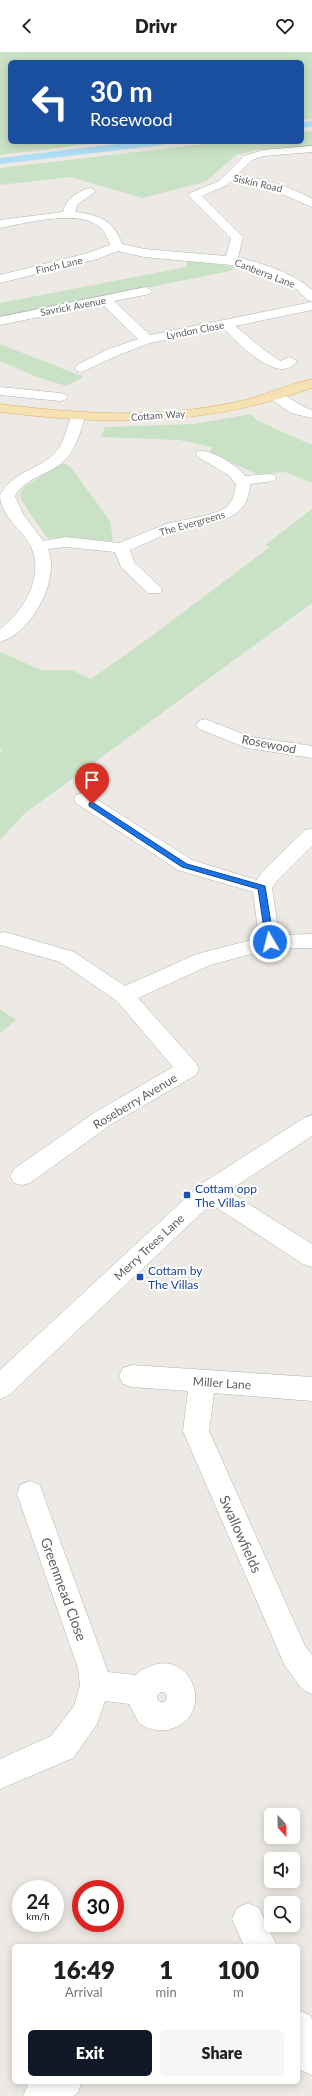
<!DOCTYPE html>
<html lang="en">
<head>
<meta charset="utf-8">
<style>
	body { margin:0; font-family:Lato,sans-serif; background:#f6f6f6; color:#202124; height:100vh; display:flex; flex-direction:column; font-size:15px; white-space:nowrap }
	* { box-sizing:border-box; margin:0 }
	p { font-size:13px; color:#757577 }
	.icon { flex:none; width:22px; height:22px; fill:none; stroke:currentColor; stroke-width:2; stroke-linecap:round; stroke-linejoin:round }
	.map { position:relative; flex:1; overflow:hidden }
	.sheet { position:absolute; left:12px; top:1892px; width:288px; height:140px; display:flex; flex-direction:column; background:#fff; border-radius:6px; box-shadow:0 2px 10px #0003 }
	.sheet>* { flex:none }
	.banner { position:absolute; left:8px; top:8px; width:296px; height:84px; border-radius:6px; box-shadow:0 2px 10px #0003; background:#1a4fa0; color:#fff; overflow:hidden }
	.needle { width:26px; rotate:158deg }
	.buttons { position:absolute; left:264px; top:1756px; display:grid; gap:8px }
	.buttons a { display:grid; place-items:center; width:36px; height:36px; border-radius:6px; background:#fff; box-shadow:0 2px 10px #0003; font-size:20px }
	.speed { position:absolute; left:12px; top:1828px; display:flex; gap:8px; font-size:20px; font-weight:700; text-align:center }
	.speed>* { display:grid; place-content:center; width:52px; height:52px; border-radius:50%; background:#fff; box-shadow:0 2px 10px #0003; line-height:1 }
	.speed small { font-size:10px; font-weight:400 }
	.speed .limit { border:6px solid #d22; background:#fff; color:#111 }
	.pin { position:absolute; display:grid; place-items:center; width:34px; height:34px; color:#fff; margin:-41px -17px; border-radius:50% 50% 50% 0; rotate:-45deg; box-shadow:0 0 4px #0007 }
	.pin .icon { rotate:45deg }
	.me { position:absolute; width:44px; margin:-22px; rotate:352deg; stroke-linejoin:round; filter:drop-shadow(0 0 3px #0008) }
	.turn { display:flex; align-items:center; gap:14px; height:84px; padding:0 16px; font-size:18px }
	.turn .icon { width:52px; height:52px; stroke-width:2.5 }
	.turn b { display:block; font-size:28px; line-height:34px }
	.eta { display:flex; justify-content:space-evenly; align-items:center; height:68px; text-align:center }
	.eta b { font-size:24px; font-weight:800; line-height:28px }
	.cta { display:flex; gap:8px; margin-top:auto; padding:8px 16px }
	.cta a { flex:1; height:46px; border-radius:6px; background:#111827; color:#fff; font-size:16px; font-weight:800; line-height:46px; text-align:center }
	.cta a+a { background:#f6f6f6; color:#202124 }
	header { display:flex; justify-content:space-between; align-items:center; height:52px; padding:0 16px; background:#fff; font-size:18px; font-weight:800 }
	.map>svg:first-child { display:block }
	.green { fill:#c9e2c5 }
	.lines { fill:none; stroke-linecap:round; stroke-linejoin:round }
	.canal { fill:#aedff5; fill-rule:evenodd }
	.minor-casing { stroke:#b0b3b6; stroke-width:1 }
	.major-casing { stroke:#e0af6b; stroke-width:1 }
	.minor { fill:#fff; fill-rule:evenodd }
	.major { fill:#f5e1b2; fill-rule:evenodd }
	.route { fill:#1a73e8; stroke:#114b97 }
	.transit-dot { fill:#1a4fb4; stroke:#fff; stroke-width:1.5 }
	.labels { text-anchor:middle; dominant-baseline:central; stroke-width:4; stroke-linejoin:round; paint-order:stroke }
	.far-street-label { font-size:10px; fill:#5d6164; stroke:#fff }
	.street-label { font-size:12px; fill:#5d6164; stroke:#fff }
	.transit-label { font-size:12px; fill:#164399; stroke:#fff; text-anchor:start }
	.near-street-label { font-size:14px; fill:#5d6164; stroke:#fff }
</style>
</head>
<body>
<header><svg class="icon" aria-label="back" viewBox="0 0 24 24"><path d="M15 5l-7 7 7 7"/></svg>Drivr<svg class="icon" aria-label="heart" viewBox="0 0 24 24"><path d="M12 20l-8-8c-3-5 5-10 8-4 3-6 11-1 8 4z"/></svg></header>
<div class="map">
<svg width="312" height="2044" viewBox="0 0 312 2044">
	<rect width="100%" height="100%" fill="#edeae5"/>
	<path class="green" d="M 0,0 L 312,0 L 312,67 L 302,68 L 302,10 L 10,10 L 10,90 L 105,90 L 0,103 Z
		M 312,79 L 312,94 L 256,98 L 236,103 L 205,130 L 142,146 L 71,125 L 0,133 L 0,116 L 221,90 L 302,90 L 302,80 Z
		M 188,208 L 235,215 L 230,219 L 0,265 L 0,251 L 186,215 Z
		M 0,292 L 5,294 L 84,325 L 66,334 L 37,325 L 0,309 Z
		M 251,362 L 256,368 L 312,393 L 312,431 L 285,420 L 256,422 L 210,400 L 212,395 L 179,388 L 101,385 L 105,375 L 194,372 Z
		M 63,411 L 70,414 L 110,469 L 113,489 L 47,486 L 22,449 L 20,442 L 25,434 Z
		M 312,457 L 312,551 L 24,762 L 0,788 L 0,700 L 3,698 L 0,696 L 0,600 L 41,618 L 72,618 L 91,627 L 149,586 L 270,495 L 265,493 Z
		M 0,957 L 16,968 L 0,981 Z"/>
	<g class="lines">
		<path class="canal" d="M 312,69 L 312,75 L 302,76 L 302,70 Z
			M 133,90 L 168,90 L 162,93 L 0,112 L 0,106 Z"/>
		<g class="minor-casing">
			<path id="minor" d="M 312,94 L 312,100 L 264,104 L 252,108 L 237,123 C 263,127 289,134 312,147 L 312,155 L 268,136 L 231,129 L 227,133 L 202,144 L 243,185 L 238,206 C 260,210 296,222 312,238 L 312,249 L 307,248 L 298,238 L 283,230 L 242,214 L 144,205 L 118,199 L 97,207 L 0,231 L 0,223 L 88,201 L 110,193 C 107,185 105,178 97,173 C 76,158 25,171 0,176 L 0,168 L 63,160 C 66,147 78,139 90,136 L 96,139 L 78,152 L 75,160 C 100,163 113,168 122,192 L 144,197 L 226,204 L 231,186 L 188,143 L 190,141 L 219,129 L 244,104 L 263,98 Z
				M 146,235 L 152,239 L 150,242 L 114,249 L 150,283 L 312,250 L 312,258 L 235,274 L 263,297 L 280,309 L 290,305 L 297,309 C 279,335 237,290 223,276 L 150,291 L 116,304 L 82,320 L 77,319 L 75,316 L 77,313 L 106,298 L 138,287 L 102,252 L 0,273 L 0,265 Z
				M 0,335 L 60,341 L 65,342 L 67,345 L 65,348 L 60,349 L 0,343 Z
				M 276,340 C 289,343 298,354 312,358 L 312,366 L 291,361 L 271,347 L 269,344 L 271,341 Z
				M 78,361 L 83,362 L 85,365 C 80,381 76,398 63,410 C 48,423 26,425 15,444 L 23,462 L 43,489 L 66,485 L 119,491 L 166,472 L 208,463 L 226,456 L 233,447 L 236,433 L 230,424 L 198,405 L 196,402 L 198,399 C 209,396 239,414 245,424 L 269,422 L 274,423 L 276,426 L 274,429 L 250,432 C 248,475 205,469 175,479 C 159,484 145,492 130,498 L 134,510 L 160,535 L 162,538 L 160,541 L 148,541 L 121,515 L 115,500 L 66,495 L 48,497 C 61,527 31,582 0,590 L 0,577 C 26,558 48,518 27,488 C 17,474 0,461 0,443 C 14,420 33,419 52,404 C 63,395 66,378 71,365 L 73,362 Z
				M 205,667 L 251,685 L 312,694 L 312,706 L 247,696 L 199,677 L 196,673 L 199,669 Z
				M 83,741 L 90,743 L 192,808 L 257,828 L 262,820 L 305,778 L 312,777 L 312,794 L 276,830 L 272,836 L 279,883 L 312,882 L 312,896 L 270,897 L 210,913 L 138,946 L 196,1011 L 199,1017 L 196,1023 L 110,1073 L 30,1131 L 22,1133 L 14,1131 L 10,1124 L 14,1117 L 94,1061 L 173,1015 L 117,949 L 60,910 L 0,893 L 0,881 L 5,880 L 74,900 L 125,934 L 197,902 L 259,886 L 253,840 L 178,818 L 76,751 L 74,747 L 76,743 Z
				M 312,1063 L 312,1084 L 228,1139 L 312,1192 L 312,1215 L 303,1212 L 211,1152 L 9,1343 L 0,1347 L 0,1318 L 201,1132 L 304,1066 Z
				M 132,1313 L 312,1325 L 312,1349 L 214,1341 L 209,1379 L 305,1594 L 312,1603 L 312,1642 L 302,1637 L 285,1614 L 183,1379 L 188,1339 L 132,1335 L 123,1332 L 119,1324 L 123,1316 Z
				M 30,1429 L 40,1433 L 43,1442 L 108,1620 L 136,1623 C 140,1618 145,1616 151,1614 C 190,1598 216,1659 174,1676 C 161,1681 150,1678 139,1671 L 129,1652 L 105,1649 L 97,1672 L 73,1706 L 0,1737 L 0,1707 L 51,1684 L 74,1654 L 80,1633 L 78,1616 L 17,1442 L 20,1433 ZM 160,1640 L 164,1640 L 167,1643 L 167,1647 L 164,1650 L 160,1650 L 157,1647 L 157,1643 Z
				M 248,1851 L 259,1856 L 277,1894 L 244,1894 L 232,1867 L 237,1856 Z
				M 298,1958 L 310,1963 L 312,1968 L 312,2023 L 300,2018 L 298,2013 Z
				M 31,2030 L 82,2030 L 77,2042 L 73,2044 L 23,2044 L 28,2032 Z"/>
		</g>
		<g class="major-casing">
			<path id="major" d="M 312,327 L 312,336 C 206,374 111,374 0,360 L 0,352 C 78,362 158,367 236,350 C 262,345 286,333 312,327 Z"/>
		</g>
		<use href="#minor" class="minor"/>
		<use href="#major" class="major"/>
	</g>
	<path class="route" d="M 92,750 L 187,812 L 265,834 L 274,890 L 273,892 L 267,892 L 266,890 L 258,837 L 182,815 L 89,754 L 89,751 Z"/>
	<g class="transit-dot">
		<rect x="183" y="1139" width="8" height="8" rx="2"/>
		<rect x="136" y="1221" width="8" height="8" rx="2"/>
	</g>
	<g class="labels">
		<g class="far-street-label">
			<text transform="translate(258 131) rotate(13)">Siskin Road</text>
			<text transform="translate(59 213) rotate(-13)">Finch Lane</text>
			<text transform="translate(265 221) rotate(21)">Canberra Lane</text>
			<text transform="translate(73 254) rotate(-11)">Savrick Avenue</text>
			<text transform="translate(195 278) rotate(-11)">Lyndon Close</text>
			<text transform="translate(158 363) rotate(-4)">Cottam Way</text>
			<text transform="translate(192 471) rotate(-16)">The Evergreens</text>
		</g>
		<g class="street-label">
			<text transform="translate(269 692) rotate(11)">Rosewood</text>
			<text transform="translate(135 1049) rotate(-31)">Roseberry Avenue</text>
			<text transform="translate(149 1195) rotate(-43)">Merry Trees Lane</text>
			<text transform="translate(222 1331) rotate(4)">Miller Lane</text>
		</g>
		<g class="transit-label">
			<text x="195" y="1136">Cottam opp<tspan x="195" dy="14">The Villas</tspan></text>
			<text x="148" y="1218">Cottam by<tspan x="148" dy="14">The Villas</tspan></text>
		</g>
		<g class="near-street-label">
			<text transform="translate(241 1482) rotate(66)">Swallowfields</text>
			<text transform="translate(64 1537) rotate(70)">Greenmead Close</text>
		</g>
	</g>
</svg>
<div class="buttons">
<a><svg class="needle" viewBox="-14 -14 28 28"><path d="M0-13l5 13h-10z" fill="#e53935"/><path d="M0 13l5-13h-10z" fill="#757577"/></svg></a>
<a><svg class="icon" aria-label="sound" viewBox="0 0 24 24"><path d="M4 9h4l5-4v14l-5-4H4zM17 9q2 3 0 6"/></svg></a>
<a><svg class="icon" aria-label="search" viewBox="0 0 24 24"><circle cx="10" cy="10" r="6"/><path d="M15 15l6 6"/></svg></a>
</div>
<div class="speed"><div>24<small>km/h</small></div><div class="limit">30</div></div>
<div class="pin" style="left:92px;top:752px;background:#d93025"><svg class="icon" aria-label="arrive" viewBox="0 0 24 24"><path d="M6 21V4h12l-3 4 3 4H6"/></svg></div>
<svg class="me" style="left:270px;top:890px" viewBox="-20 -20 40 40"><circle r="17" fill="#1a73e8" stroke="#fff" stroke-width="3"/><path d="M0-11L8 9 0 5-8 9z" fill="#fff"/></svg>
<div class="banner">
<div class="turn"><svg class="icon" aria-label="left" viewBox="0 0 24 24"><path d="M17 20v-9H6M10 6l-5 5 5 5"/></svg><div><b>30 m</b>Rosewood</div></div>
</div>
<section class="sheet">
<div class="eta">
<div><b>16:49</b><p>Arrival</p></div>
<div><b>1</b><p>min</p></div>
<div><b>100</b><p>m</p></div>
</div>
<div class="cta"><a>Exit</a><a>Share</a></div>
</section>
</div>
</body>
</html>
